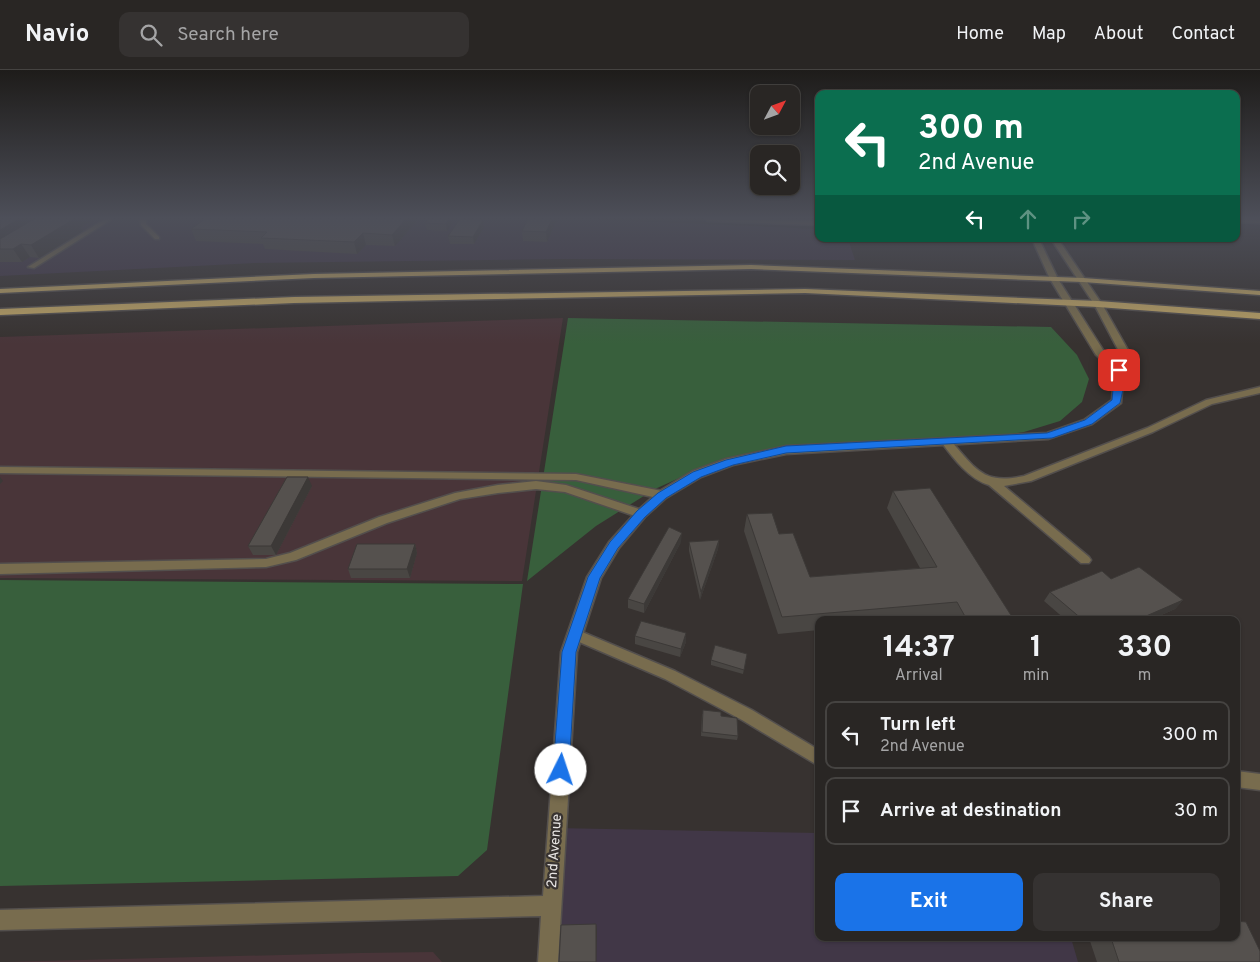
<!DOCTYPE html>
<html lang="en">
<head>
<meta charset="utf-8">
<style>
	body { margin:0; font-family:Overpass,sans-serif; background:#353231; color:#f1f3f6; height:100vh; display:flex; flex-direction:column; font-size:19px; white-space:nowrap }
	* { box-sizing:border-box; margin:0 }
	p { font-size:16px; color:#a5a5a6 }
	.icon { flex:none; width:28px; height:28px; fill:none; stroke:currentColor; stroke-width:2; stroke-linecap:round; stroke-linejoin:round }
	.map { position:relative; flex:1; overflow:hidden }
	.drawer { position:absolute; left:815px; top:546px; width:425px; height:325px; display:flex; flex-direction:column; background:#292624; border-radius:10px; box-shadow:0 1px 4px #0004,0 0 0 1px #454341 }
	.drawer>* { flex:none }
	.guide { position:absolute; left:815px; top:20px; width:425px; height:152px; border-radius:10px; box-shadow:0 1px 4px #0004,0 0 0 1px #454341; background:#0b6e4f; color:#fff; overflow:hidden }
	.needle { width:32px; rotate:49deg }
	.tools { position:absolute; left:750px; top:15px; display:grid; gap:10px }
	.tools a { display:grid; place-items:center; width:50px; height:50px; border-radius:10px; background:#292624; box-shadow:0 1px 4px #0004,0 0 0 1px #454341; font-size:25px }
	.pin { position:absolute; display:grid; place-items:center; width:42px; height:42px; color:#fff; margin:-21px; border-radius:10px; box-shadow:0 2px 8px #0006 }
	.me { position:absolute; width:55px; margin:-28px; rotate:4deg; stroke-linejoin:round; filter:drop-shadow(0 0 4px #0008) }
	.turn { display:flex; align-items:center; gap:18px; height:105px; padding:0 20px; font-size:22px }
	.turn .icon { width:65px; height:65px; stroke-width:2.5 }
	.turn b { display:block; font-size:35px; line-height:42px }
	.lanes { display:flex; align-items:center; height:48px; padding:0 20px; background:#0003; justify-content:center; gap:25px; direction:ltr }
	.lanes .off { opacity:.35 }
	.eta { display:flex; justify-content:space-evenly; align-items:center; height:85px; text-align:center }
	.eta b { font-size:30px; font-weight:700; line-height:35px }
	.action { display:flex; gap:10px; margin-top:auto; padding:10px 20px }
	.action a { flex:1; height:58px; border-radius:10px; background:#1a73e8; color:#fff; font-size:20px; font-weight:700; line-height:58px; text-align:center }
	.action a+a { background:#353231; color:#f1f3f6 }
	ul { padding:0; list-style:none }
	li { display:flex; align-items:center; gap:15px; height:68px; margin:0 10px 8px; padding:0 10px; border:2px solid #454341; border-radius:10px }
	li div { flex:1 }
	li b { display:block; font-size:19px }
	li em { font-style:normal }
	header { display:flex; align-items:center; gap:30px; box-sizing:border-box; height:70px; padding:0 25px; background:#292624; border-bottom:1px solid #454341 }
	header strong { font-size:24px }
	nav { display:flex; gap:28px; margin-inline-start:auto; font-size:18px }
	.search { width:350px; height:45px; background:#353231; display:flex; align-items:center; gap:12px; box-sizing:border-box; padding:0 18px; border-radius:10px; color:#a5a5a6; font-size:19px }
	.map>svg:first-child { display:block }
	.commercial { fill:#493539 }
	.industrial { fill:#413747 }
	.green { fill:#385f3c }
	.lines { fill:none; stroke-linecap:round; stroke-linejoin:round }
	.lane-casing { stroke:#534f4d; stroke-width:3 }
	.street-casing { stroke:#534f4d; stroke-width:3 }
	.primary-casing { stroke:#534f4d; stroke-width:3 }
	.lane { fill:#786c4e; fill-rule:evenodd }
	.street { fill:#786c4e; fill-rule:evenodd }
	.primary { fill:#bda364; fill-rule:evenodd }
	.wall { fill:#494643 }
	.shaded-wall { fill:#3c3937 }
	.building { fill:#55514e; stroke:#3c3937 }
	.route { fill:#1a73e8; stroke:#114b97 }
	.labels { text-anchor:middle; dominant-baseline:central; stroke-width:4.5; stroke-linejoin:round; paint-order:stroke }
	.street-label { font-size:14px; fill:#e8e5e3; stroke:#373230 }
</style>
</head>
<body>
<header>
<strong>Navio</strong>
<div class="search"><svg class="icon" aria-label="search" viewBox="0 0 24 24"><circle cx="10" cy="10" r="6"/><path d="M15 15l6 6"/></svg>Search here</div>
<nav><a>Home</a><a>Map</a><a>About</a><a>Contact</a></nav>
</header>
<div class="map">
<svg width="1260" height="892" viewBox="0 0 1260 892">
	<rect width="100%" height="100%" fill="#373230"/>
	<path class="commercial" d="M 563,248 L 522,511 L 0,508 L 0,267 Z
		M 433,882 L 442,892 L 3,892 L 360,883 Z"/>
	<path class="industrial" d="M 0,149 L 588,149 L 819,159 L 819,169 L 848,169 L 855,190 L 563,189 L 255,193 L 0,206 Z
		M 555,758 L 819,763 L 819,868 L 1071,868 L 1078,892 L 546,892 Z"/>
	<path class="green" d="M 568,248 L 1051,257 L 1077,285 L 1089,309 L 1082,332 L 1060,351 L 1024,362 L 986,368 L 757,384 L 708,395 L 655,419 L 596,456 L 527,511 Z
		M 0,510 L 523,514 L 487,780 L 458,806 L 0,816 Z"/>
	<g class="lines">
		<g class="lane-casing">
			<path id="lane" d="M 105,149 L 112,149 L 34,198 L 28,197 Z
				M 140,149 L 146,149 L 146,154 L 159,167 L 159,169 L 155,169 L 141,155 Z
				M 1260,317 L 1260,323 L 1212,334 L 1153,362 L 1031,411 L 1004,416 L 1089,487 L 1091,490 L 1089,493 L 1081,493 L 989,415 C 969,409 954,389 942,373 L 943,371 L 951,371 C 976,399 983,415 1024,406 L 1147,358 L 1206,330 Z
				M 0,397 L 576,404 L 662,421 L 667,425 L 662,429 L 576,410 L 0,403 Z
				M 536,411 L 566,415 L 645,441 L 647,444 L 641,448 L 565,422 L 536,419 L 498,423 L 460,429 L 387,453 L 296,490 L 266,497 L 0,504 L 0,494 L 266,489 L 290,483 L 379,447 L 455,423 L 498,415 Z
				M 575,559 L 675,601 L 752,640 L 819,680 L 819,696 L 742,650 L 665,609 L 570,568 L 568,564 L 570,560 Z
				M 1236,701 L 1260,704 L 1260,720 L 1236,717 Z"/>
		</g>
		<g class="street-casing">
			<path id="street" d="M 705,149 L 819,151 L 819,155 L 708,151 Z
				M 1236,149 L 1260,149 L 1260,153 L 1236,152 Z
				M 1032,169 L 1039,169 L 1058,209 L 1105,283 L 1118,295 L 1123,289 L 1094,234 L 1051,169 L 1058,169 L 1102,234 L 1133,289 L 1124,300 L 1121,333 L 1092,354 L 1048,369 L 786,384 L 733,395 L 701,407 L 666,428 L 645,447 L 619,478 L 601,508 L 577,582 L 558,892 L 538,892 L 541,846 L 0,860 L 0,840 L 543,826 L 561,582 L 587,507 L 609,472 L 637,441 L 658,422 L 693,401 L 726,389 L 786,376 L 1047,363 L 1084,350 L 1112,330 L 1114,301 L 1096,285 L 1050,209 Z"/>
		</g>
		<g class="primary-casing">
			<path id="primary" d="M 751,195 L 1083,208 L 1260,221 L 1260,225 L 1083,212 L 751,199 L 314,208 L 0,223 L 0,219 L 314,204 Z
				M 805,219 L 1098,231 L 1260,243 L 1260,249 L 1098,237 L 805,223 L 294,233 L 0,245 L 0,239 L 294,227 Z"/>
		</g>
		<use href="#lane" class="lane"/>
		<use href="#street" class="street"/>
		<use href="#primary" class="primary"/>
	</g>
	<path class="wall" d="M 0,149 L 94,150 L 81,157 L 83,161 L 39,188 L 30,187 L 22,192 L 0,192 Z
		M 205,149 L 415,149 L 416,152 L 395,176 L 366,175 L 357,184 L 265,179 L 263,174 L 196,171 L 191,159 Z
		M 455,149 L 447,161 L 427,160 L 425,153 Z
		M 528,149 L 557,149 L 547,172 L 523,171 L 522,161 Z
		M 483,150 L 484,157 L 474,174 L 450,174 L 448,166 Z
		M 312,416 L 276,485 L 253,485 L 248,476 Z
		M 893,421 L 1014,550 L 949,550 L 948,549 L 933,550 L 819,550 L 819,560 L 778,564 L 744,461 L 747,444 L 779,464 L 810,507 L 920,498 L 887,438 Z
		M 719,470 L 718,479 L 700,530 L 689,481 L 689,472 Z
		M 681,472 L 644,543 L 628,538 L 628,529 Z
		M 415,474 L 417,483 L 410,508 L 351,508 L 348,499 Z
		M 1111,509 L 1183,530 L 1175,539 L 1150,550 L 1066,550 L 1044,531 L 1050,522 Z
		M 686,563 L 686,572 L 680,587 L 635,574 L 635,566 Z
		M 747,584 L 743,604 L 711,595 L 711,590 Z
		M 702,644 L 721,646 L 738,666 L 737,670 L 701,666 Z
		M 1089,868 L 1236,868 L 1260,892 L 1097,892 Z"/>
	<path class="shaded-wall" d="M 19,149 L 48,149 L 0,178 L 0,160 Z
		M 70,149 L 94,149 L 94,150 L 81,157 L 83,161 L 39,188 L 31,175 Z
		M 406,149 L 415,149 L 416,152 L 395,176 L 392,165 Z
		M 449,149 L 455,149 L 447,161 L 446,154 Z
		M 552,149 L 557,149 L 547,172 L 546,162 Z
		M 483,150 L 484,157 L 474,174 L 473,167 Z
		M 363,163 L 366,175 L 357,184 L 354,172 Z
		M 21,174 L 30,187 L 22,192 L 13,179 Z
		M 0,407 L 3,411 L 0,414 Z
		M 308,407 L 312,416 L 276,485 L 271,476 Z
		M 682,463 L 681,472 L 644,543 L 644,534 Z
		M 719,470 L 718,479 L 700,530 L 701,522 Z
		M 415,474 L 417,483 L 410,508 L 407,499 Z
		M 1183,530 L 1175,539 L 1150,550 L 1137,550 Z
		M 686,563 L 686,572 L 680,587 L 681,579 Z
		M 596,854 L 597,861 L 596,892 Z"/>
	<path class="building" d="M 0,149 L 19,149 L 0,160 Z
		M 34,149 L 74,149 L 31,175 L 21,174 L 13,179 L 0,179 L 0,169 Z
		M 205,149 L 406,149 L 392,165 L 363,163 L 354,172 L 261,168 L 267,162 L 191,159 Z
		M 429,149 L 449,149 L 446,154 L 425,153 Z
		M 460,149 L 483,150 L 473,167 L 448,166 Z
		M 528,149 L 552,149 L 546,162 L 522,161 Z
		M 287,407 L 308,407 L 271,476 L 248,476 Z
		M 930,418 L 1014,550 L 967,550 L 957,532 L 782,547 L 747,444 L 772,443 L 779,464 L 793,463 L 810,507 L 937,497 L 893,421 Z
		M 669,457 L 682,463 L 644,534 L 628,529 Z
		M 719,470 L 701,522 L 689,472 Z
		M 357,474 L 415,474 L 407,499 L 348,499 Z
		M 1139,497 L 1183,530 L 1137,550 L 1083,550 L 1050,522 L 1102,501 L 1111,509 Z
		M 641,551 L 686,563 L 681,579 L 635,566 Z
		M 715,575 L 747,584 L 744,600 L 711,590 Z
		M 703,640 L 721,642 L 721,646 L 737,648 L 738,666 L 702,662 Z
		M 1236,851 L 1246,852 L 1260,881 L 1260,892 L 1119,892 L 1111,868 L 1236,868 Z
		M 596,854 L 596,892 L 559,892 L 561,855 Z"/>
	<linearGradient id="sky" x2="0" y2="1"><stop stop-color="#1e1c1a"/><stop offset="0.54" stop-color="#4d4f59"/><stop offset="1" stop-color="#4d4f59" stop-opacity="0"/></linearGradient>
	<rect width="1260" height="274" fill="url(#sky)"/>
	<path class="route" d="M 1115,298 L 1122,298 L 1123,300 L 1124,315 L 1120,333 L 1092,354 L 1052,368 L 786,383 L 733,395 L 701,407 L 666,428 L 645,447 L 618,478 L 600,508 L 576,582 L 569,700 L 566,705 L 561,707 L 555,705 L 553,700 L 562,582 L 588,507 L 610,472 L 637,441 L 658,423 L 693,402 L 726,390 L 786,376 L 1047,363 L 1085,350 L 1112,330 Z"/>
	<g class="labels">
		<g class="street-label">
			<text transform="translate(555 781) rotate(-86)">2nd Avenue</text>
		</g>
	</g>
</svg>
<div class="tools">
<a><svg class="needle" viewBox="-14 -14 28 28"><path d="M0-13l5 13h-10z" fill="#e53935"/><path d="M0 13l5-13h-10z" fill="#a5a5a6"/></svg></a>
<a><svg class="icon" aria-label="search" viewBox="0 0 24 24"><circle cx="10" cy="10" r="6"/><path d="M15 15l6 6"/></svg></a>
</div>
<div class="pin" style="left:1119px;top:300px;background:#d93025"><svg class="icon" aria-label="arrive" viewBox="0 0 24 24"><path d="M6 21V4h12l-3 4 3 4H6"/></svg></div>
<svg class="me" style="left:561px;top:700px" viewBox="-20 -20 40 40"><circle r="19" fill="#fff"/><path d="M0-13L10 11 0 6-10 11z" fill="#1a73e8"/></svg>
<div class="guide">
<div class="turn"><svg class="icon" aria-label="left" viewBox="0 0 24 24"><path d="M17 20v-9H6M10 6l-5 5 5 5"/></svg><div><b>300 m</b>2nd Avenue</div></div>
<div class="lanes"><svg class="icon" aria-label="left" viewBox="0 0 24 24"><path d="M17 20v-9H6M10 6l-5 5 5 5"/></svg><svg class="icon off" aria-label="ahead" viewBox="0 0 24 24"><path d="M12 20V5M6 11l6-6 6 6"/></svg><svg class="icon off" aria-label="right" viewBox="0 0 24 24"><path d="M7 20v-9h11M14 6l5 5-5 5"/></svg></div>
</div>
<section class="drawer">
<div class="eta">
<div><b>14:37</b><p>Arrival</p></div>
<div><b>1</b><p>min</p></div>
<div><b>330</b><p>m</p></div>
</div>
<ul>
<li><svg class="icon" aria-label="left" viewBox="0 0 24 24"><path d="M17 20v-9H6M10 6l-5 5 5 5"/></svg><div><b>Turn left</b><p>2nd Avenue</p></div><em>300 m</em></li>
<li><svg class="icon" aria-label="arrive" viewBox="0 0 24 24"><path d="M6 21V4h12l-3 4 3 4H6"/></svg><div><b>Arrive at destination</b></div><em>30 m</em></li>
</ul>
<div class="action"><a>Exit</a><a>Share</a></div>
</section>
</div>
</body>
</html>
